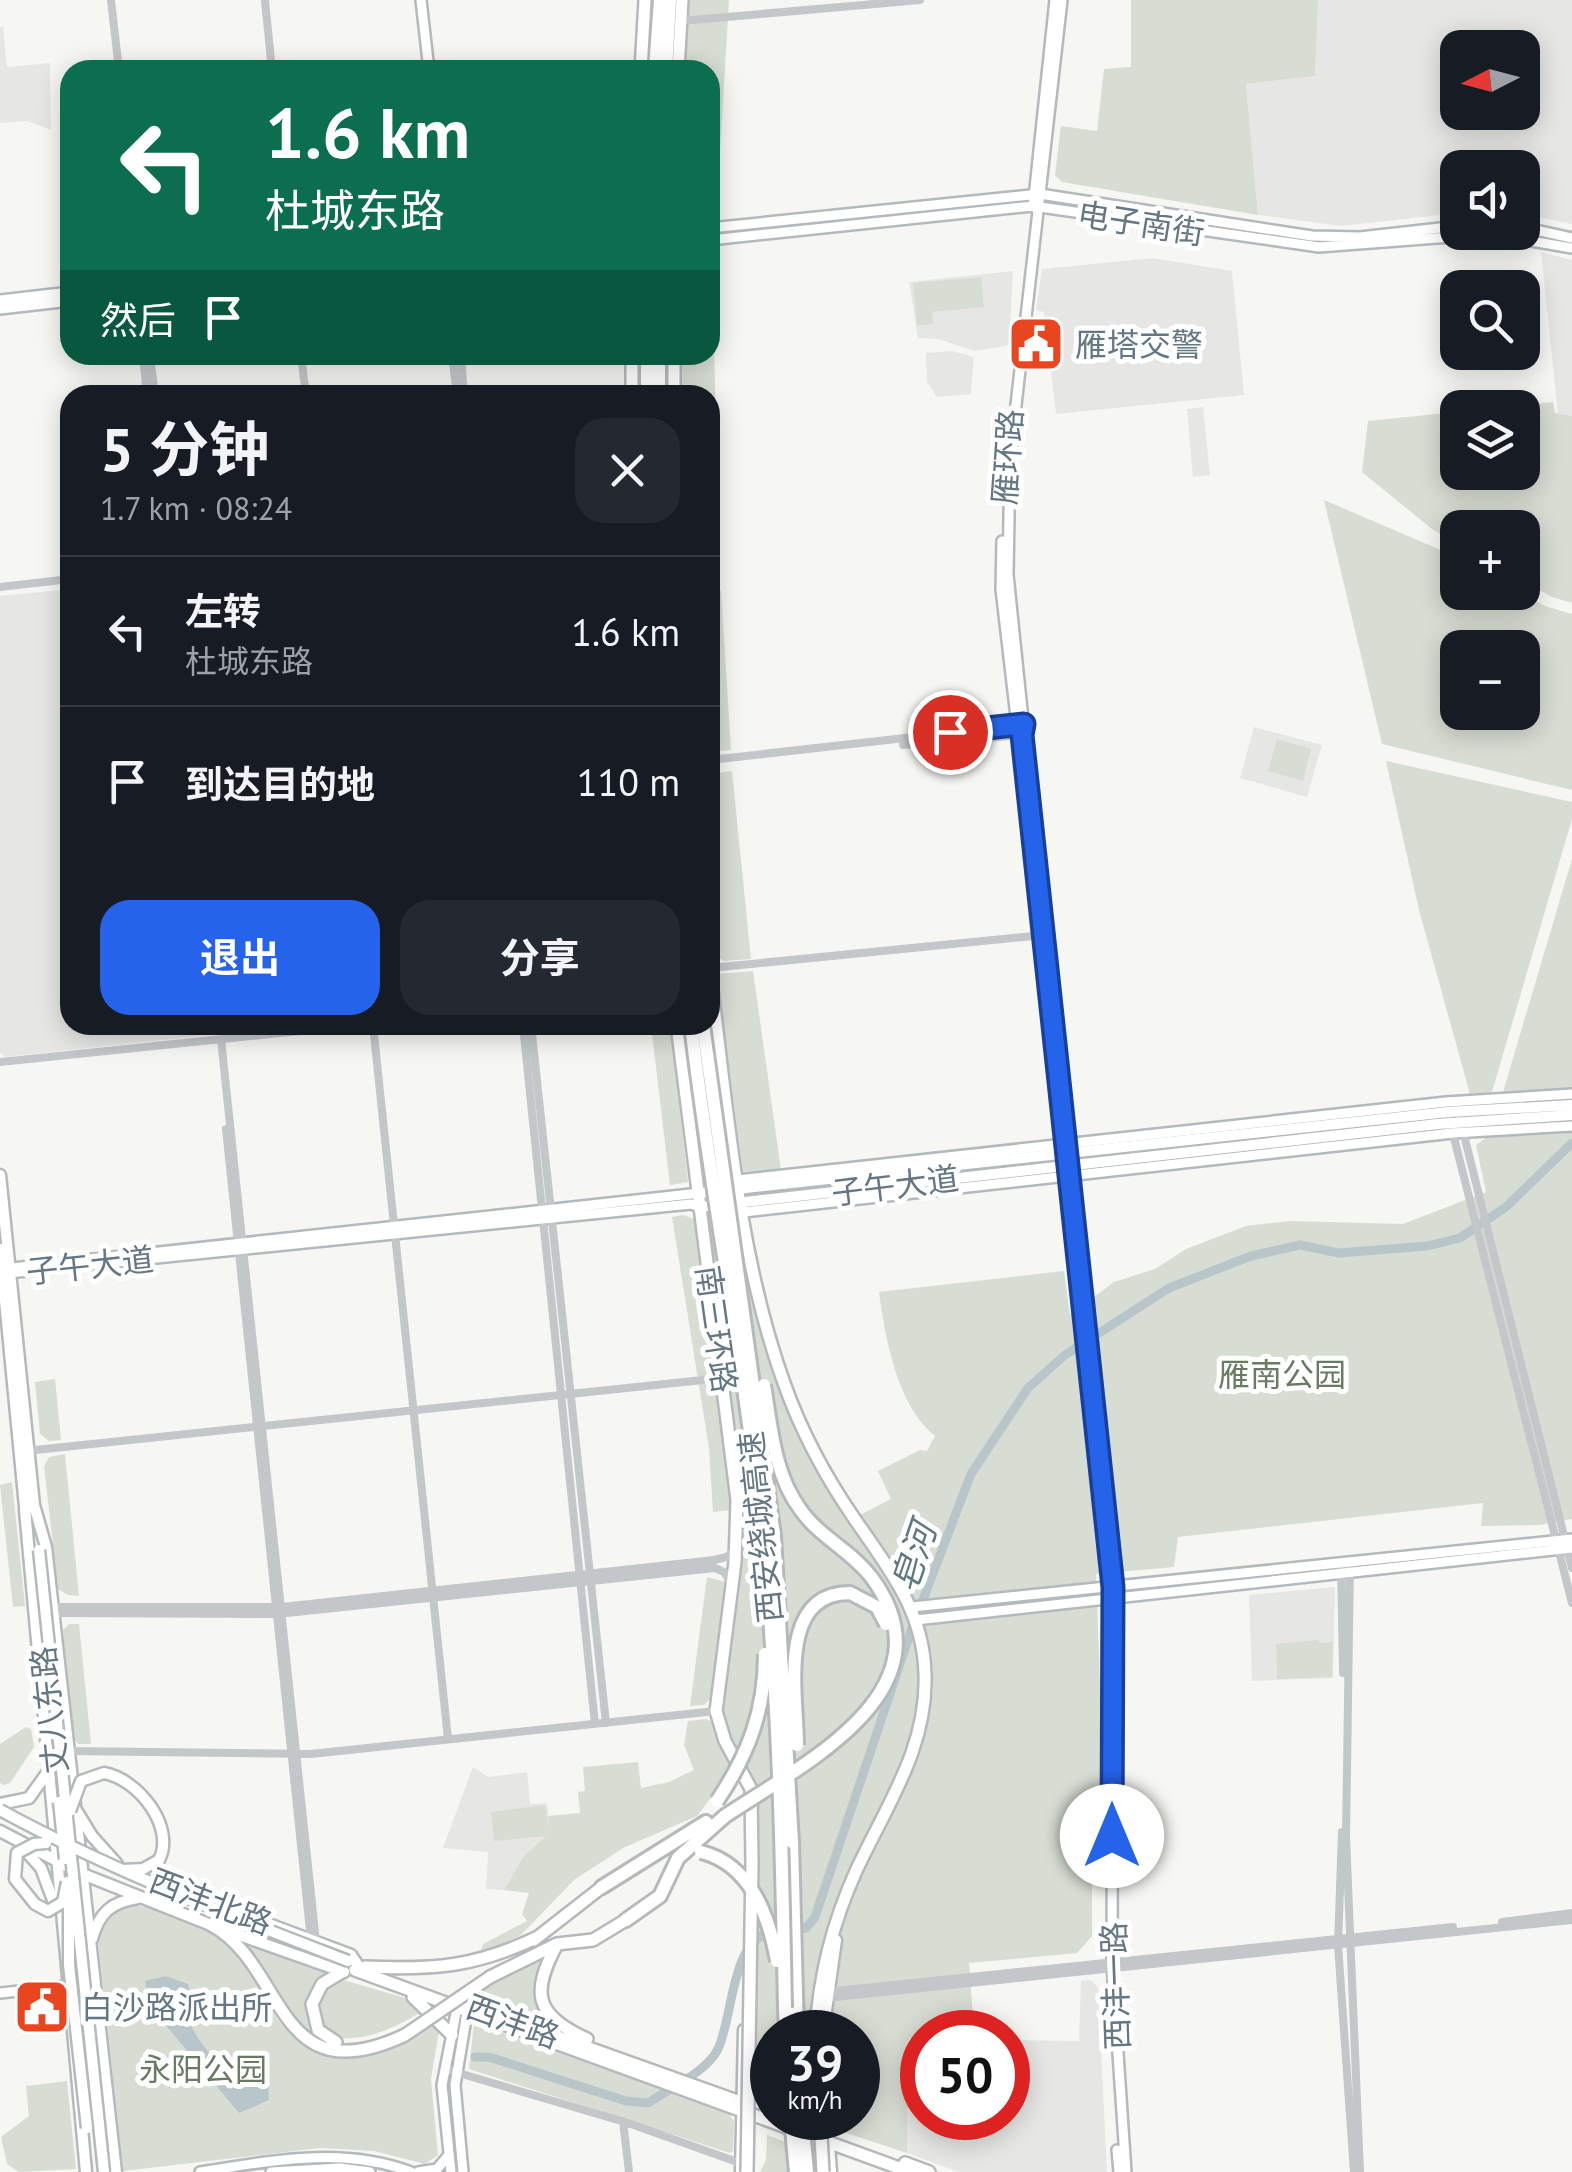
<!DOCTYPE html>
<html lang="zh">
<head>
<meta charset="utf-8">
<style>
	body { margin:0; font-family:"PT Sans","Noto Sans SC",sans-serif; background:#242831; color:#f1f3f6; height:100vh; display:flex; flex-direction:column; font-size:38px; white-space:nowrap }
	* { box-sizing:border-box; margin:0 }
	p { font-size:32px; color:#9ea1a6 }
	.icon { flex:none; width:55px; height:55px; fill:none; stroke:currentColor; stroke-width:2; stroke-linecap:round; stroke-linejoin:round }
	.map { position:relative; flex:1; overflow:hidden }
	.details { position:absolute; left:60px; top:385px; width:660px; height:650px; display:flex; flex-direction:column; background:#171b24; border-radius:30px; box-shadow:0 5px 25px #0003 }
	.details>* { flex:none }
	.banner { position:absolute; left:60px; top:60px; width:660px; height:305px; border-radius:30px; box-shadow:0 5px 25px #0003; background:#0b6e4f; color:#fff; overflow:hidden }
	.needle { width:65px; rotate:264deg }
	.tools { position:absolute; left:1440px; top:30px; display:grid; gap:20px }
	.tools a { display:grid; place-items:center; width:100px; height:100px; border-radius:20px; background:#171b24; box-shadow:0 5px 25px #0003; font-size:50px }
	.speed { position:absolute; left:750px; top:2010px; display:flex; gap:20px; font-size:50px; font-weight:700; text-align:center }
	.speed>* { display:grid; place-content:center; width:130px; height:130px; border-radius:50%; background:#171b24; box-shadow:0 5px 25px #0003; line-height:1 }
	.speed small { font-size:25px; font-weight:400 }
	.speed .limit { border:15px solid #d22; background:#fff; color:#111 }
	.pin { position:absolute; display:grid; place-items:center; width:85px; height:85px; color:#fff; margin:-42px; border:5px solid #fff; border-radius:50%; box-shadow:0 2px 10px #0007 }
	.me { position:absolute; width:110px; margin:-55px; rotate:0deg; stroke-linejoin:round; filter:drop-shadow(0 0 8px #0008) }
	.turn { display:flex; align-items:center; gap:35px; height:210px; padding:0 40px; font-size:45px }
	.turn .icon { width:130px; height:130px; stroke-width:2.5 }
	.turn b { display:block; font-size:70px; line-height:85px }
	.then { display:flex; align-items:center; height:95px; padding:0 40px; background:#0003; gap:20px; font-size:38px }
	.round { display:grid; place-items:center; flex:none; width:105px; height:105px; border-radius:30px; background:#242831 }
	.headline { display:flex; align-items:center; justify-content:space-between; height:170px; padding:0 40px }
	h1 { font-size:60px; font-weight:700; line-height:75px }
	.button { display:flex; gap:20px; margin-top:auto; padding:20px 40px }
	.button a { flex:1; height:115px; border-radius:30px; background:#2563eb; color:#fff; font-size:40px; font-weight:700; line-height:115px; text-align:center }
	.button a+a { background:#242831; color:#f1f3f6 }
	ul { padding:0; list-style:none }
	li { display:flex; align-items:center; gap:30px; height:150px; padding:0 40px; border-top:2px solid #363941 }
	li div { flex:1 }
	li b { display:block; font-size:38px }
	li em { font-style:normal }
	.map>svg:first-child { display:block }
	.built { fill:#e6e7e5; fill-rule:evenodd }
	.green { fill:#d7ddd3; fill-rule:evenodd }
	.water { fill:#b8c6c9 }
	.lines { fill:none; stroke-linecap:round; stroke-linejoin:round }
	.river { stroke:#b8c6c9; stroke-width:9 }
	.secondary-casing { stroke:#b3b9bd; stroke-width:14 }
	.primary-casing { stroke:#b4b9bc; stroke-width:15 }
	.trunk-casing { stroke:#b6b9bc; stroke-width:16 }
	.motorway-casing { stroke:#b6b9bc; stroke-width:18 }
	.tertiary { stroke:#c3c7ca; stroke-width:8 }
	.secondary { stroke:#fff; stroke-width:9 }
	.primary { stroke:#fff; stroke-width:10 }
	.trunk { stroke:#fff; stroke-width:11 }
	.motorway { stroke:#fff; stroke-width:12 }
	.primary-bridge-casing { stroke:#b4b9bc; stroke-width:15; stroke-linecap:butt }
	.trunk-bridge-casing { stroke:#b6b9bc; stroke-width:16; stroke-linecap:butt }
	.motorway-bridge-casing { stroke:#b6b9bc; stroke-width:18; stroke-linecap:butt }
	.primary-bridge { stroke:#fff; stroke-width:10 }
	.trunk-bridge { stroke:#fff; stroke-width:11 }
	.motorway-bridge { stroke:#fff; stroke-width:12 }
	.route-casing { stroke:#184099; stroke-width:25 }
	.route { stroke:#2563eb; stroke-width:18 }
	.labels { text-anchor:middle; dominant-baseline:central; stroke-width:10; stroke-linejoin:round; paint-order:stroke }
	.street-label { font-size:32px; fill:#647784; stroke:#fff }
	.poi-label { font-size:32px; fill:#647784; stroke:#fff; text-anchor:start }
	.park-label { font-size:32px; fill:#697b63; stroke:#fff }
	.water-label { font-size:35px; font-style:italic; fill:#5f7981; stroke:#fff }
</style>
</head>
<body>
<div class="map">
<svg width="1572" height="2172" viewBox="0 0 1572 2172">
	<rect width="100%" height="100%" fill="#f6f6f2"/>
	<path class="built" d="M 1318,0 L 1572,0 L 1572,224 L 1523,214 L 1522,168 L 1458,168 L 1457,213 L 1341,226 L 1258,215 L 1246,84 L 1315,76 ZM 1458,48 L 1522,48 L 1522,112 L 1458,112 Z
		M 0,27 L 3,27 L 7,67 L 50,63 L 51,130 L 27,121 L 0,123 Z
		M 1541,252 L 1572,260 L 1572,416 L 1558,414 Z
		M 1153,258 L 1232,271 L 1244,395 L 1056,414 L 1044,312 L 1036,310 L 1042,269 Z
		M 1013,271 L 1009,343 L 1006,346 L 975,351 L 938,339 L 918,338 L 909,282 Z
		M 952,351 L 974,357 L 971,394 L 937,397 L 927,382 L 926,353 Z
		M 1203,407 L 1210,475 L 1193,477 L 1187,409 Z
		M 70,589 L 70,1025 L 303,1025 L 4,1057 L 0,1052 L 0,596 Z
		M 1254,727 L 1322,745 L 1307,797 L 1240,778 Z
		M 1335,1587 L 1333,1678 L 1252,1681 L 1249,1595 Z
		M 473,1767 L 488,1777 L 527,1772 L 530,1804 L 547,1803 L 550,1833 L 523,1857 L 504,1890 L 486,1889 L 488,1852 L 443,1848 Z
		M 1091,1980 L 1098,1988 L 1107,2172 L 958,2172 L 907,2153 L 909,2037 L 922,2038 L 922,2118 L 1008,2118 L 1008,2040 L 1079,2041 L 1081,1981 Z"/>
	<path class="green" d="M 689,0 L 729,0 L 716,220 L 710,220 L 710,70 L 685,70 Z
		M 1131,0 L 1318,0 L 1315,76 L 1246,84 L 1258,215 L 1062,182 L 1055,175 L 1061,126 L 1097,131 L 1104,69 L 1131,67 Z
		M 717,251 L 714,349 L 719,525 L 710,531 L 710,395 L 680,395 L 680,355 L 710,355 L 710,252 Z
		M 981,277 L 984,307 L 932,312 L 933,324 L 917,325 L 913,283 Z
		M 1553,402 L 1555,413 L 1572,416 L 1572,603 L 1552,597 L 1523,581 L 1522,528 L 1458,528 L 1457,544 L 1432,529 L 1362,472 L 1368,421 L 1457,412 L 1458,472 L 1522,472 L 1522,408 L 1501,407 Z
		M 1324,500 L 1457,557 L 1458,592 L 1522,593 L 1545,606 L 1572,614 L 1572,790 L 1382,744 ZM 1458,648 L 1522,648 L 1522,712 L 1458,712 Z
		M 710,589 L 721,591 L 731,750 L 710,752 Z
		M 1277,739 L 1311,749 L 1303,781 L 1268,771 Z
		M 1386,761 L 1572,802 L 1572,819 L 1492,1092 L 1470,1094 L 1419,910 Z
		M 732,771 L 751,959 L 724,961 L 713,954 L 710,774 Z
		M 1572,859 L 1572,1088 L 1503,1092 Z
		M 753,971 L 781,1170 L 743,1172 L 716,974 Z
		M 651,1025 L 670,1025 L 688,1182 L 670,1185 Z
		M 1572,1132 L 1572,1519 L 1539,1525 L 1481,1526 L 1483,1503 L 1178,1537 L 1174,1567 L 1096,1574 L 1101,1710 L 1099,1877 L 1092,1884 L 1092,1936 L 1077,1953 L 969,1963 L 974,2032 L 922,2032 L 922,2038 L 909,2038 L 907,2153 L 837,2130 L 831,2118 L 858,2118 L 858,2032 L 828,2032 C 831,1993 832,1950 845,1912 C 877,1821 955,1737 927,1633 C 916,1590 882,1552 858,1516 L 891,1499 L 878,1471 L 920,1450 L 927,1451 L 935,1436 C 897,1406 885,1337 879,1292 L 1064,1271 L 1070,1315 L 1114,1282 L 1155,1269 L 1186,1249 L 1246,1226 L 1289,1221 L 1403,1224 L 1486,1192 L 1476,1145 L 1488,1136 Z
		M 683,1215 L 694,1219 L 708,1297 L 729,1497 L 730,1510 L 713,1512 L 709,1448 L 672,1217 Z
		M 741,1223 C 756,1306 780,1391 817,1468 C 850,1536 914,1586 920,1667 C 926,1744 875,1810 845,1878 C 824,1925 816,1981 813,2032 L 772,2032 L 772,2102 L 752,2095 L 758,1800 L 747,1767 L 728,1735 L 721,1702 L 739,1563 L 706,1228 Z
		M 55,1379 L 61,1440 L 49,1441 L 40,1434 L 35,1382 Z
		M 65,1454 L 79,1596 L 68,1595 L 58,1589 L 44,1466 L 49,1457 Z
		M 12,1482 L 25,1606 L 13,1607 L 0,1485 Z
		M 707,1577 L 726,1582 L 710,1699 L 704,1705 L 690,1706 Z
		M 69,1624 L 79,1624 L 91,1744 L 78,1744 L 73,1737 L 63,1630 Z
		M 1318,1640 L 1319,1643 L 1333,1642 L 1332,1677 L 1277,1679 L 1276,1644 Z
		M 706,1719 L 712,1722 L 734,1767 L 697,1816 L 623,1848 L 574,1880 L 521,1935 L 479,1955 L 483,1944 L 527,1921 L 522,1914 L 529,1893 L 504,1890 L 523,1857 L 546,1836 L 494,1841 L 491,1812 L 545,1805 L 549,1829 L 548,1816 L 580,1813 L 578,1792 L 585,1791 L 583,1767 L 638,1762 L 641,1788 L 669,1782 L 694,1770 L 684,1745 L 688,1721 Z
		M 26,1727 L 31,1729 L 34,1747 L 10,1783 L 4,1785 L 0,1783 L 0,1744 Z
		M 129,1905 C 157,1907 200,1921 223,1937 C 251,1957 260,1993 278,2020 C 287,2033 301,2040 315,2046 C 368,2066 391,2047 435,2020 L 440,2025 L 431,2079 L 438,2155 L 425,2164 L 374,2151 L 320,2148 L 123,2171 L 97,1933 C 103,1918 114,1908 129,1905 Z
		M 245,1944 L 332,1975 L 311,2000 L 325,2041 C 280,2022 271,1980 245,1944 Z
		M 543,1958 C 530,1989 538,2011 563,2033 L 474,1999 L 473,1994 L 500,1975 Z
		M 340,1979 L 412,2000 L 425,2010 C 394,2028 369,2041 333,2038 L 317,2021 C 317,1997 319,1990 340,1979 Z
		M 474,2023 L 728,2112 L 734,2122 L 733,2151 L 730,2153 L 469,2069 Z
		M 67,2081 L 76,2169 L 19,2172 L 7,2164 L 1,2137 L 29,2116 L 26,2086 Z
		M 767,2135 L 818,2154 L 820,2172 L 760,2172 L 766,2160 Z"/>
	<path class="water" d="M 166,1976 L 188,1984 L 191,1996 L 187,2017 C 202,2053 229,2077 268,2082 L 269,2100 L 239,2113 L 149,2005 L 145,1981 Z"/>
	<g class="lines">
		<path class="river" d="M 792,1930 L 806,1928 L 815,1917 L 911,1631 L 971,1474 L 1028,1388 L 1065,1355 L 1169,1288 L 1251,1256 L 1300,1245 L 1339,1253 L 1427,1246 L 1460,1238 L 1506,1207 L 1572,1143
			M 475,2057 L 489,2057 L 626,2101 L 648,2103 C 668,2089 707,2072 718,2049 C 733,2018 731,1938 772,1932"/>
		<g class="secondary-casing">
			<path id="secondary" d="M 421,0 L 429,70
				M 1062,0 L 1010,458 L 1008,575 L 1113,1587 L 1112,1964 L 1126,2172
				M 1033,207 L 1055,0
				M 1522,227 L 1572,238
				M 710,228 L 1040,194 L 1312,236 L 1360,237 L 1458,226
				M 710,240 L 1033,206 L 1319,247 L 1490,234 L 1572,248
				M 0,300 L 70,292
				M 0,309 L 70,301
				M 1002,541 L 1001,589 L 1018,734
				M 738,1180 L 1446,1102 L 1572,1094
				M 744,1212 L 1453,1133 L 1572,1126
				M 3,1269 L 700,1193
				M 8,1273 L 691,1204 L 700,1207
				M 912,1607 L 1572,1539
				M 916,1620 L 1572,1548
				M 0,1993 L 66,1986
				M 1117,2150 L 1119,2172
				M 200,2172 C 271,2161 341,2146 411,2172
				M 271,2172 L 340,2168 L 370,2172
				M 418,2172 L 437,2169 L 448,2156
				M 451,2172 L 442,2085 L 457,2008
				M 463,2172 L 455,2085 L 467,2013"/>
		</g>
		<g class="primary-casing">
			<path id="primary" d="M 0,1175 L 34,1505 L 46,1547 L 116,2172
				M 700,1193 L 1448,1112 L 1572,1105
				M 700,1207 L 1438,1124 L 1572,1115
				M 0,1249 L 26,1517
				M 25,1510 L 86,2172
				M 0,1804 L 29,1798 L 47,1773
				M 76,1810 L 92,1836 L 117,1864
				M 0,1831 L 80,1873 L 211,1925 L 344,1972
				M 21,1846 L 41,1868 L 56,1908
				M 229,1909 L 351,1955 L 357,1964
				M 92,1939 C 99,1913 111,1902 138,1898
				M 823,2032 L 836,1940
				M 827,2118 L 831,2172
				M 741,2172 L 744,2030"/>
		</g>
		<g class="trunk-casing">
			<path id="trunk" d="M 641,70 L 645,0
				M 678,70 L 682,0
				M 632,395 L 632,355
				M 674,395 L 674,355
				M 710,973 C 727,1107 738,1256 784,1383 C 801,1431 825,1476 854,1518 C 888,1568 923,1609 925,1673 C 928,1748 886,1806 856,1871 C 833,1922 819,1977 816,2032
				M 677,1025 L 737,1500 L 735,1562 L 716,1711 L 725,1741 L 751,1789 L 752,1864
				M 211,1925 C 287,1965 274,2097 405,2035
				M 534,1940 L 602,1887
				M 557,1944 C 531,1993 534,2015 587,2039
				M 365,1967 C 434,1970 475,1967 538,1937
				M 355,1970 L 910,2172
				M 490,1977 L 557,1944 L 593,1940 L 626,1920
				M 413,1997 L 452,2035
				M 457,2001 L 740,2102
				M 336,2042 L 318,2030 L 312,2004 L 322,1984 L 342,1972
				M 744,2097 L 772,2107
				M 905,2163 L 929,2172"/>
		</g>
		<g class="motorway-casing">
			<path id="motorway" d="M 655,70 L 660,0
				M 666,70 L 670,0
				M 647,395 L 647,355
				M 659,395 L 659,355
				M 792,1842 L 797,2032
				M 602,1887 L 706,1822
				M 626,1920 L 660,1896 L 678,1858 L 725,1816
				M 785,2008 L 786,2032"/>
		</g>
		<path class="tertiary" d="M 111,0 L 119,70
			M 265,1 L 272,70
			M 681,21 L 920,0
			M 143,355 L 147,395
			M 150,355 L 155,395
			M 301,355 L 306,395
			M 452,355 L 457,395
			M 461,355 L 464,395
			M 0,587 L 70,579
			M 903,745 L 1023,735
			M 710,760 L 1020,725
			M 710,968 L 1044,935
			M 373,1025 L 448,1739
			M 523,1025 L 595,1724
			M 531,1025 L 606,1723
			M 221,1039 L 316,1942
			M 0,1062 L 357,1025
			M 1457,1107 L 1572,1568
			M 1449,1118 L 1572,1603
			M 226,1129 L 311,1940
			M 35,1450 L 722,1378
			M 1350,1562 L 1346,1837 L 1360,2172
			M 1341,1563 L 1343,1673
			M 53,1607 L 282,1607 L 714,1560 L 727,1557 L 736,1548
			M 54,1613 L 277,1614 L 715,1568 L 724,1572 L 730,1581
			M 66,1751 L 311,1754 L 716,1711
			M 1342,1832 L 1338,1945 L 1354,2172
			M 1502,1922 L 1572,1913
			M 826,1992 L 1453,1927
			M 826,1998 L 1572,1920
			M 445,2069 L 628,2123 L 740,2163
			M 623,2121 L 629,2172"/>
		<use href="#secondary" class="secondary"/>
		<use href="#primary" class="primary"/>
		<use href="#trunk" class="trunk"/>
		<use href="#motorway" class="motorway"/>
		<g class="primary-bridge-casing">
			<path id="primary-bridge" d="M 39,1550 L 104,2172
				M 59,1802 L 65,1859
				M 0,1810 C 112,1871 229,1915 348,1961
				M 70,1811 L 81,1781 L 104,1773 C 138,1779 176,1827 159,1860 L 143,1869 L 123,1870
				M 46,1843 L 34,1844 L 17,1853 L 15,1879 L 35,1904 L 48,1911 L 63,1902 L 67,1882
				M 69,1899 L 69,1965 L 87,2128"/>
		</g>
		<g class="trunk-bridge-casing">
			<path id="trunk-bridge" d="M 405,2035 L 490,1977
				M 820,2118 L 823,2172
				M 747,2172 L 752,1864"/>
		</g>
		<g class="motorway-bridge-casing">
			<path id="motorway-bridge" d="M 691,1025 C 711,1194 744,1361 762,1530 C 779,1689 782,1849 785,2008
				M 703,1025 L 774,1536 L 792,1842
				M 797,1745 C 797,1696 776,1593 850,1593 L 877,1607 L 886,1624
				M 717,1801 C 748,1755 765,1711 765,1654
				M 725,1816 C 801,1765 955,1691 872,1578 C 852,1551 819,1537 800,1509 C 774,1474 771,1427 764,1385
				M 701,1852 C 750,1864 769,1916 777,1961
				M 791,2118 L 796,2172
				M 802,2118 L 807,2172"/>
		</g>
		<use href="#primary-bridge" class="primary-bridge"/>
		<use href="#trunk-bridge" class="trunk-bridge"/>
		<use href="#motorway-bridge" class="motorway-bridge"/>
	</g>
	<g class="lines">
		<g class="route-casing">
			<path id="route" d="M 950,732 L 1024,724 L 1022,735 L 1113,1587 L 1112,1836"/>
		</g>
		<use href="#route" class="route"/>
	</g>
	<defs>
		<g id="civic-square" transform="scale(2.875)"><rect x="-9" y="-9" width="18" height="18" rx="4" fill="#e9451f" stroke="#fff"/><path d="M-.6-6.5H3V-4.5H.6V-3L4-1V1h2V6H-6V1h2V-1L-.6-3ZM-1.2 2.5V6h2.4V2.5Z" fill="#fff"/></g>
	</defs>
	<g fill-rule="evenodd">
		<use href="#civic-square" x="1036" y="344"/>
		<use href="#civic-square" x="42" y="2007"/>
	</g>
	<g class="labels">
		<g class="street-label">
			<text transform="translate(1141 223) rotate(9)">电子南街</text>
			<text transform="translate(1007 457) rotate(-86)">雁环路</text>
			<text transform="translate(895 1185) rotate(-7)">子午大道</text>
			<text transform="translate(90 1265) rotate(-6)">子午大道</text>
			<text transform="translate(717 1329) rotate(82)">南三环路</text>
			<text transform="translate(760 1527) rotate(-96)">西安绕城高速</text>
			<text transform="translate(49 1710) rotate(-96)">丈八东路</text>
			<text transform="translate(211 1901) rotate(21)">西沣北路</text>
			<text transform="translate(1115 1986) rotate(-92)">西沣一路</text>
			<text transform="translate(513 2021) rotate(20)">西沣路</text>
		</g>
		<g class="poi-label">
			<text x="1075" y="344">雁塔交警</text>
			<text x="81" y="2007">白沙路派出所</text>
		</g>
		<g class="park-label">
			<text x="1282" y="1374">雁南公园</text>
			<text x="203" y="2069">永阳公园</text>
		</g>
		<g class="water-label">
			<text transform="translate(913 1557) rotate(-71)">皂河</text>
		</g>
	</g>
</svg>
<div class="tools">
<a><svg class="needle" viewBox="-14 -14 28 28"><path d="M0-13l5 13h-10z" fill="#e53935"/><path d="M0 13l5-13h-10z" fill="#9ea1a6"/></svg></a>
<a><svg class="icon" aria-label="sound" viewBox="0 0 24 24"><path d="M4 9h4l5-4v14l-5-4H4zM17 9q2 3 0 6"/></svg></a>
<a><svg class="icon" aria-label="search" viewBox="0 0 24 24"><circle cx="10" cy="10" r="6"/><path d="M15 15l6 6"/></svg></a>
<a><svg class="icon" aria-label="layers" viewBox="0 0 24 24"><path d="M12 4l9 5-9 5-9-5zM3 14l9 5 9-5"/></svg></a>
<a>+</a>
<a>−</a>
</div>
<div class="speed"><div>39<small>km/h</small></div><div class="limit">50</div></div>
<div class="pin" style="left:950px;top:732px;background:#d93025"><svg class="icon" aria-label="arrive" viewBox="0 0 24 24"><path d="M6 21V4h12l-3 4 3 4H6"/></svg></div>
<svg class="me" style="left:1112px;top:1836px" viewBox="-20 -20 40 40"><circle r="19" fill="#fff"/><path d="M0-13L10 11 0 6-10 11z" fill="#2563eb"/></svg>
<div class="banner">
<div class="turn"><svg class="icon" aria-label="left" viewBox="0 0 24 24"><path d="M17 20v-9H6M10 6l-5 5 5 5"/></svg><div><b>1.6 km</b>杜城东路</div></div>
<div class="then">然后<svg class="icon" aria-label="arrive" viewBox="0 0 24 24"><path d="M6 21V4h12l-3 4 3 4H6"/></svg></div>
</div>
<section class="details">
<div class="headline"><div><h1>5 分钟</h1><p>1.7 km · 08:24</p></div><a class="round"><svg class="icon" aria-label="close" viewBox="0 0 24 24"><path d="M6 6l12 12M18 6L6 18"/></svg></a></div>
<ul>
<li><svg class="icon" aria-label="left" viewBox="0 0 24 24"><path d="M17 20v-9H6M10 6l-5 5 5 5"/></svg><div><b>左转</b><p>杜城东路</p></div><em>1.6 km</em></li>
<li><svg class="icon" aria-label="arrive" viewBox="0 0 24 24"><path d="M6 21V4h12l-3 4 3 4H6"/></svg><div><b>到达目的地</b></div><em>110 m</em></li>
</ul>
<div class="button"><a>退出</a><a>分享</a></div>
</section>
</div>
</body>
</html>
